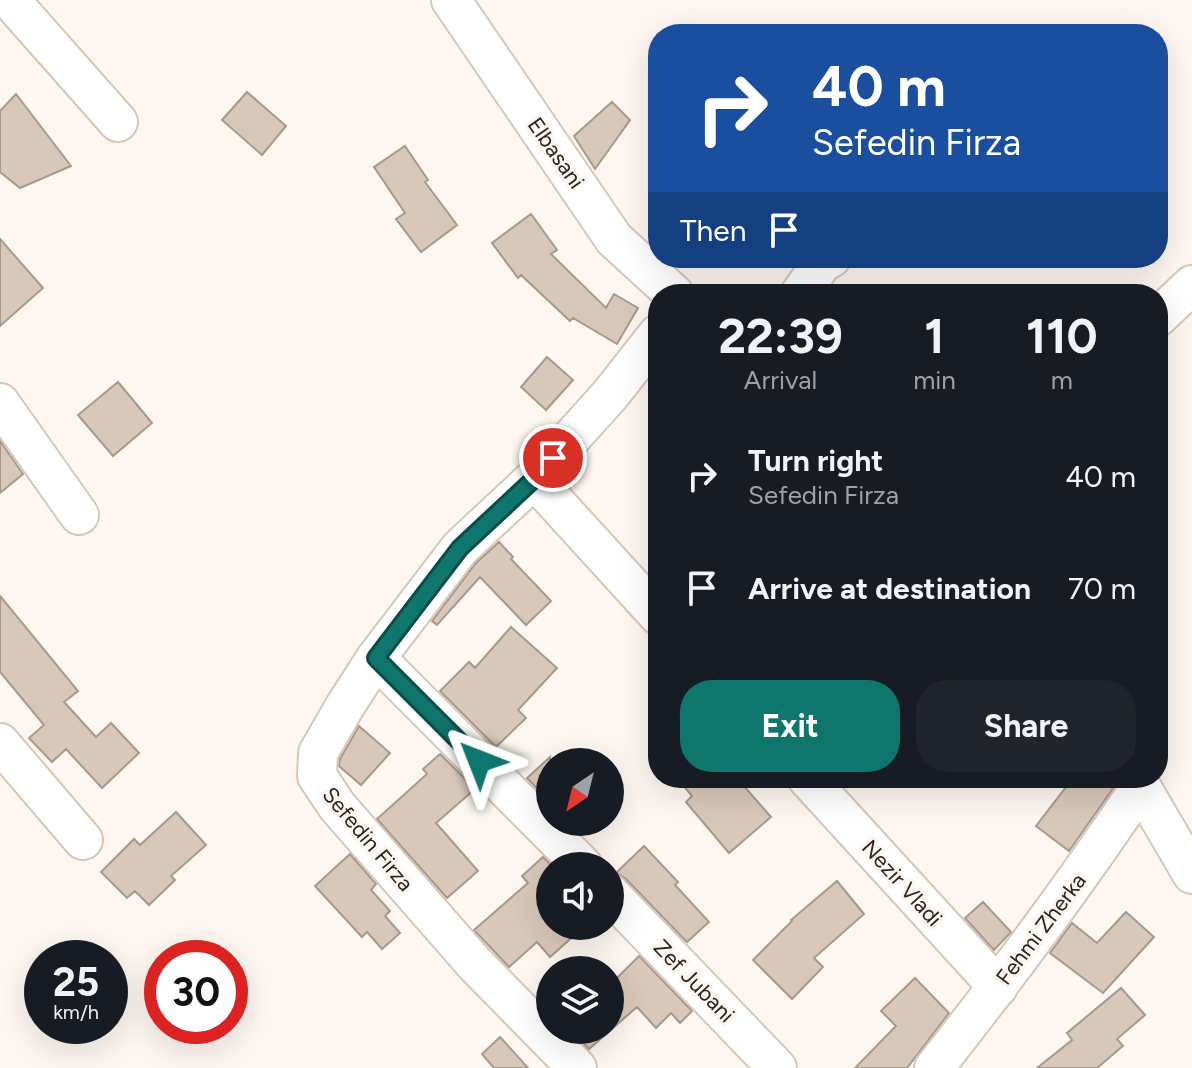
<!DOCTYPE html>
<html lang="en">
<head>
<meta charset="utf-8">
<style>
	body { margin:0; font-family:Figtree,sans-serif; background:#20242c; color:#f1f3f6; height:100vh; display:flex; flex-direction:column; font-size:30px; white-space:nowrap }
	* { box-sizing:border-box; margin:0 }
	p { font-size:26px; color:#9ea1a6 }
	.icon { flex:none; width:44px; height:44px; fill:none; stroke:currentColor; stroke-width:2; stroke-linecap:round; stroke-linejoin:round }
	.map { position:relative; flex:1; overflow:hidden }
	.panel { position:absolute; left:648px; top:284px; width:520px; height:504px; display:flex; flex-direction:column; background:#171b24; border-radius:32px; box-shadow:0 8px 32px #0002 }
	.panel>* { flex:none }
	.top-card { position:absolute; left:648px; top:24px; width:520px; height:244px; border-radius:32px; box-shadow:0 8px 32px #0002; background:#1a4fa0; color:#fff; overflow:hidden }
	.needle { width:52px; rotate:215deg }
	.controls { position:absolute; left:536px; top:748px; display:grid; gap:16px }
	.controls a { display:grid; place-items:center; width:88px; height:88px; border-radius:50%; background:#171b24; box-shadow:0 8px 32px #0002; font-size:40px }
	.speed { position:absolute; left:24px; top:940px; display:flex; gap:16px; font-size:40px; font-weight:700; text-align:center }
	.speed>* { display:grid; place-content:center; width:104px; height:104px; border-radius:50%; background:#171b24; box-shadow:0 8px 32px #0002; line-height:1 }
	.speed small { font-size:20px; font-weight:400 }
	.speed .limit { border:12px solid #d22; background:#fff; color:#111 }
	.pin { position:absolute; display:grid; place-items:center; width:68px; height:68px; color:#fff; margin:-34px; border:4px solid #fff; border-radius:50%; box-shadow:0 2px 8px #0007 }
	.me { position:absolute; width:88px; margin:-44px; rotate:315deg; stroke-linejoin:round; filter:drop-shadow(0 0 6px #0008) }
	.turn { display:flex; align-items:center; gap:28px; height:168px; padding:0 32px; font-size:36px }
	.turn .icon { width:104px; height:104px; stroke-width:2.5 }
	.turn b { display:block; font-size:56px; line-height:68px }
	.then { display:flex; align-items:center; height:76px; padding:0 32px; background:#0003; gap:16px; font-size:30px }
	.eta { display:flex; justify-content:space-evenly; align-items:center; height:136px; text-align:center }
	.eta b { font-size:48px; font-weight:700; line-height:56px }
	.button { display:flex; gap:16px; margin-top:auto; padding:16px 32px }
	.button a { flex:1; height:92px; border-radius:32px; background:#0f766e; color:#fff; font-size:32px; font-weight:700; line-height:92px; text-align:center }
	.button a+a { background:#20242c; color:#f1f3f6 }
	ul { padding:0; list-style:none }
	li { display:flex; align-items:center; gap:24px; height:112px; padding:0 32px }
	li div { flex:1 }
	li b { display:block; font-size:30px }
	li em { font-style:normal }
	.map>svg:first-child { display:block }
	.building { fill:#d8c8b9; stroke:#a8998b; stroke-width:2 }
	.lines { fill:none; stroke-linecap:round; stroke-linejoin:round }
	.minor-casing { stroke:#d8c7b9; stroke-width:42 }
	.minor { stroke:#fff; stroke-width:38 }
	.route-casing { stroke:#0a4d48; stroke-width:20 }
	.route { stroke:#0f766e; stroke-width:14 }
	.labels { text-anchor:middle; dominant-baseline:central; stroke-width:7; stroke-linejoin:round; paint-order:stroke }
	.street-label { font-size:22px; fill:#2c2620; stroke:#fef7f1 }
</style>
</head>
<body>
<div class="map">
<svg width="1192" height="1068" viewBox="0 0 1192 1068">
	<rect width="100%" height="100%" fill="#fef7f1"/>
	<path class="building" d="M 247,92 L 286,126 L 262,155 L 222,120 Z
		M 16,94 L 71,166 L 20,188 L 0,172 L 0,111 Z
		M 612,102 L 630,120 L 595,169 L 574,136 Z
		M 405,146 L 428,180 L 425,182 L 457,225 L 421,252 L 396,219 L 405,213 L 374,167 Z
		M 531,214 L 557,250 L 551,254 L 606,308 L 614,294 L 638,308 L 617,344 L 573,318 L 570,321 L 521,275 L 518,278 L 492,243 Z
		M 0,239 L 43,288 L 0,326 Z
		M 547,357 L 573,380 L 546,410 L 521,387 Z
		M 118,382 L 152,423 L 113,456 L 78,415 Z
		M 0,441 L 23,474 L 0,493 Z
		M 499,542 L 513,557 L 511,559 L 551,601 L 526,625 L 480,577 L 437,625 L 432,621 L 476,563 Z
		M 0,596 L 78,691 L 64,702 L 96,737 L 111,723 L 139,753 L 102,788 L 66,749 L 52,762 L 29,738 L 44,725 L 0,672 Z
		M 511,627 L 557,668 L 518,710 L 526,718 L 496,747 L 440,691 L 469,662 L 475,668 Z
		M 359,726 L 390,753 L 361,785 L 339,766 L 340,759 Z
		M 440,754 L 475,789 L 436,823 L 478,871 L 447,898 L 377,819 L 427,774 L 423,769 Z
		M 550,757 L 550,802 L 527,778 Z
		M 677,778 L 737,778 L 771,817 L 729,853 L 686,802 L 692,796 Z
		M 1073,778 L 1114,778 L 1116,784 L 1069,851 L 1036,826 Z
		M 176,812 L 206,845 L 171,876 L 175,880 L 149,905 L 135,891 L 127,898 L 101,872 L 134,839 L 140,845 Z
		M 644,846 L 678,882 L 675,885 L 709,922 L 687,942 L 626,879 L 616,873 Z
		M 350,854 L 376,884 L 371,890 L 390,911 L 385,916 L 400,933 L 382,949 L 367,932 L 362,937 L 315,886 Z
		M 543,857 L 550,864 L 550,926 L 585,926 L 550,957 L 537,942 L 509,967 L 474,930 L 528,883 L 522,876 Z
		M 837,881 L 864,914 L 814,958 L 823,967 L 792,999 L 753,960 L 792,921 L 791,920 Z
		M 983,902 L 1011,932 L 994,950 L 965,918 Z
		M 1126,912 L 1154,937 L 1103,993 L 1050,953 L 1072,923 L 1097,943 Z
		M 639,956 L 692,1011 L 680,1023 L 671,1013 L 656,1028 L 637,1007 L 589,1049 L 571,1030 L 610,1030 L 610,985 Z
		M 915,978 L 949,1013 L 907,1068 L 855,1068 L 896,1026 L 881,1011 Z
		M 1121,988 L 1145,1015 L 1117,1039 L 1123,1046 L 1097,1068 L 1037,1068 L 1072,1040 L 1067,1033 Z
		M 500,1037 L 528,1068 L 494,1068 L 482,1054 Z"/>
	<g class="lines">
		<g class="minor-casing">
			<path id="minor" d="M 10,0 L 118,122
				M 451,0 L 614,239 L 674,294
				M 800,294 L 822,263 L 831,258
				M 1158,317 L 1192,285
				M 0,403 L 79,515
				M 534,479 L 658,615
				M 376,658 L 583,866
				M 0,743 L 83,840
				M 807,778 L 998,987
				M 1136,778 L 1192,874
				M 610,894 L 777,1068
				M 577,1068 L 474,963 L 337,806 L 317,776 L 318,753 L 345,706 L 376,658 L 460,548 L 534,479 L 610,395 L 658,334
				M 934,1068 C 1006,977 1076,883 1141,786"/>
		</g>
		<use href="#minor" class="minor"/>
	</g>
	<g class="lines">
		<g class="route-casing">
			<path id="route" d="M 479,761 L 376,658 L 460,548 L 534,479 L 553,458"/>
		</g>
		<use href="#route" class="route"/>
	</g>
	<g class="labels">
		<g class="street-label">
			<text transform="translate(556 153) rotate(55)">Elbasani</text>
			<text transform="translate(368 839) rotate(50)">Sefedin Firza</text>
			<text transform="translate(902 883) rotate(48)">Nezir Vladi</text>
			<text transform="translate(1041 929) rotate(-53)">Fehmi Zherka</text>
			<text transform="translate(694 981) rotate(46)">Zef Jubani</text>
		</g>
	</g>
</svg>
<div class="controls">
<a><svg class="needle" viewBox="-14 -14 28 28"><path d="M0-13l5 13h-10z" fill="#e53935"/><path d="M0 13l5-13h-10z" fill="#9ea1a6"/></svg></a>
<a><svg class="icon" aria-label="sound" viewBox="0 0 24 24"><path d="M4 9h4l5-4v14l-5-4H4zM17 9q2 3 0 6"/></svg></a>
<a><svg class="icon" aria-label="layers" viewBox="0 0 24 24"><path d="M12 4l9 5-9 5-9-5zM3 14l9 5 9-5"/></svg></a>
</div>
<div class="speed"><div>25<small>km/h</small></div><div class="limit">30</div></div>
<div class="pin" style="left:553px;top:458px;background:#d93025"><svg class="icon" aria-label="arrive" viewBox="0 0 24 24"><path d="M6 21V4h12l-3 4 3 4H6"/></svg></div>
<svg class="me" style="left:479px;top:761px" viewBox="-20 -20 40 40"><path d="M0-17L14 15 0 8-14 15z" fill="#0f766e" stroke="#fff" stroke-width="4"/></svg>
<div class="top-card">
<div class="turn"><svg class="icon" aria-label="right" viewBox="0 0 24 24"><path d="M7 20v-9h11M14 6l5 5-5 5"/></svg><div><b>40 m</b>Sefedin Firza</div></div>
<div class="then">Then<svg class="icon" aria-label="arrive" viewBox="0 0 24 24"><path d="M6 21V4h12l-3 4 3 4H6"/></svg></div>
</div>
<section class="panel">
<div class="eta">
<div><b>22:39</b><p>Arrival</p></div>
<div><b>1</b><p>min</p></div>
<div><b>110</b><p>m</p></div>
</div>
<ul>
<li><svg class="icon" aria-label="right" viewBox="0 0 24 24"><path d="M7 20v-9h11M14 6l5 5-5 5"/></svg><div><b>Turn right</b><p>Sefedin Firza</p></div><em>40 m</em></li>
<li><svg class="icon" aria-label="arrive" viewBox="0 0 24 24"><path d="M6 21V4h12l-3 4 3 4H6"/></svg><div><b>Arrive at destination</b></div><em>70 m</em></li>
</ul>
<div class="button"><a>Exit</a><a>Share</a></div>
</section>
</div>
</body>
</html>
